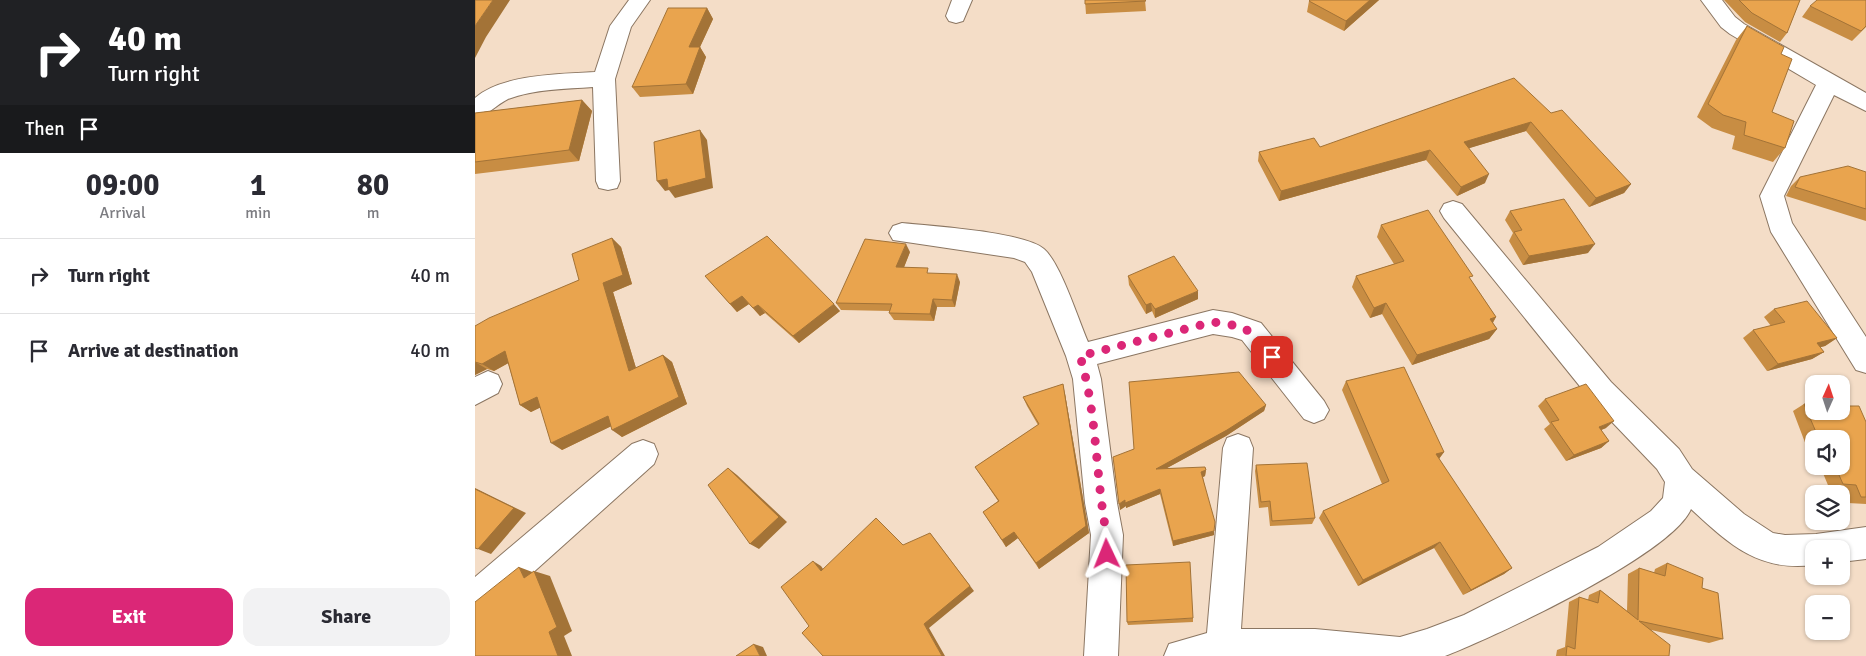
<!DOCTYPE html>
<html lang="en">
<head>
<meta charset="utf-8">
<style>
	body { margin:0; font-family:Signika,sans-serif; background:#f2f2f3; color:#2b2b33; height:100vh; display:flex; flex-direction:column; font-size:19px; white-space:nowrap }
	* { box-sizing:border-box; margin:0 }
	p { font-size:16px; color:#7c7c81 }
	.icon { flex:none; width:28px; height:28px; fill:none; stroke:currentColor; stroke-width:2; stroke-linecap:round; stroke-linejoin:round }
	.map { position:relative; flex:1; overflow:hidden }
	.side { display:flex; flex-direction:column; background:#fff; width:475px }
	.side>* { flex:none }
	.top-card { background:#202124; color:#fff; overflow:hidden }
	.needle { width:32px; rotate:3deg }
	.fabs { position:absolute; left:1330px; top:375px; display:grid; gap:10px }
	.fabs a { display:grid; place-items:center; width:45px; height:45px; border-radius:10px; background:#fff; box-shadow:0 1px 4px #0004; font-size:25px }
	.pin { position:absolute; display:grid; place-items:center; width:42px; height:42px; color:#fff; margin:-21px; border-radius:10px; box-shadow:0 2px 8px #0006 }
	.me { position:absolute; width:55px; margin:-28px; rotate:358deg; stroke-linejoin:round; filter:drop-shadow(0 0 4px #0008) }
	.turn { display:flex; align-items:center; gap:18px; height:105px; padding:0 25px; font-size:22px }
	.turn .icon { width:65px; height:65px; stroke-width:2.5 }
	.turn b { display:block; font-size:35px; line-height:42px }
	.then { display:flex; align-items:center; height:48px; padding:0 25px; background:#0003; gap:10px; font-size:19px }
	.eta { display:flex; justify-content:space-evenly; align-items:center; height:85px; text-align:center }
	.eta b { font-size:30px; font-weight:700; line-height:35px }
	.cta { display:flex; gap:10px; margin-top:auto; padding:10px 25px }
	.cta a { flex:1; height:58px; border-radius:15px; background:#db2777; color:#fff; font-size:20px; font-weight:700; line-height:58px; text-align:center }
	.cta a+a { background:#f2f2f3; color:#2b2b33 }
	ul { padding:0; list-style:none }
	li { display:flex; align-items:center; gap:15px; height:75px; padding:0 25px; border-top:1px solid #e1e1e2 }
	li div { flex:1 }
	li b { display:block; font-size:19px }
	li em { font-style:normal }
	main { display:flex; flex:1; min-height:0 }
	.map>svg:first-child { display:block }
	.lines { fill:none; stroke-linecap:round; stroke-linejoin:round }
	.minor-casing { stroke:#8b7662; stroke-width:2 }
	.minor { fill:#fff; fill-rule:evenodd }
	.wall { fill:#c88d43 }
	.shaded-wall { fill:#a37337 }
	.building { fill:#e9a44e; stroke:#a37337 }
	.route { stroke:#db2777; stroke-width:9; stroke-dasharray:0 16.2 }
</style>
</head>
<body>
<main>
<section class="side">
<div class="top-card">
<div class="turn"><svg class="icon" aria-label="right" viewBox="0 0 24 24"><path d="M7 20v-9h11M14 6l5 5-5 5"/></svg><div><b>40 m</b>Turn right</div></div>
<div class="then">Then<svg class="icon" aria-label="arrive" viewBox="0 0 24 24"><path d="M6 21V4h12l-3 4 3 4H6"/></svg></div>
</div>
<div class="eta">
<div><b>09:00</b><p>Arrival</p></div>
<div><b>1</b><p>min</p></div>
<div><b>80</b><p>m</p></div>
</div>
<ul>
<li><svg class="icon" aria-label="right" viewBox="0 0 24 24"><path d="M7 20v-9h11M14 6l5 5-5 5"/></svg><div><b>Turn right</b></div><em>40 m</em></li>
<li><svg class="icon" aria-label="arrive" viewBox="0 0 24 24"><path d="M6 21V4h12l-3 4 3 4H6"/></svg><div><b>Arrive at destination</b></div><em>40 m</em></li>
</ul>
<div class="cta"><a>Exit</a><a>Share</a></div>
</section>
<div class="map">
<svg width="1391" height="656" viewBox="0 0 1391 656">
	<rect width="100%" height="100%" fill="#f4ddc7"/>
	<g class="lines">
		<g class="minor-casing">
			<path id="minor" d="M 154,0 L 175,0 L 156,27 L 140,79 L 145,181 L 142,188 L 133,190 L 124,188 L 121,181 L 118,87 C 91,89 59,89 33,99 C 21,105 13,115 0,119 L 0,98 C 27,74 86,74 120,72 L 135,26 Z
				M 477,0 L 497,0 L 488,21 L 481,23 L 474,21 L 471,16 Z
				M 1226,0 L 1247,0 L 1260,17 L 1269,24 L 1391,93 L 1391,111 L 1359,95 L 1309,196 L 1317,223 L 1391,337 L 1391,373 L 1381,370 L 1296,232 L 1285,196 L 1341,85 L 1255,34 L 1246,27 Z
				M 978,201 L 987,204 L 1136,382 L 1204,449 L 1217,469 L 1269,514 L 1298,533 L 1310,535 L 1341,534 L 1391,527 L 1391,559 L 1366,562 L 1366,549 L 1339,549 L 1339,565 C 1283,572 1254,544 1216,509 C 1196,555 1021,636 970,656 L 689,656 L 694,644 L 732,633 L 748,448 L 752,438 L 763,434 L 774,438 L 778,448 L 766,629 L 840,629 L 925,637 L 952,629 L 989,615 L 1123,547 L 1176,511 L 1188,498 L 1190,482 L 1182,469 L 1116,400 L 969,218 L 965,211 L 969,204 Z
				M 427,223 C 455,226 551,232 569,249 C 586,264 603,319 613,342 L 738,310 L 757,313 L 786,323 L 849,401 L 854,410 L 849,419 L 839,423 L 829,419 L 767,340 L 757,337 L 738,334 L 622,364 L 626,379 L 642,503 L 648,535 L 643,656 L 609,656 L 616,535 L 610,503 L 598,379 L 591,356 L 557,272 L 550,262 L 539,258 L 418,240 L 414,233 L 418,226 Z
				M 13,371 L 23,375 L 27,384 L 23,393 L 0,405 L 0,377 Z
				M 168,440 L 179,444 L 183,454 L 179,464 L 43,586 L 12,609 L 0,614 L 0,577 L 157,444 Z"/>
		</g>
		<use href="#minor" class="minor"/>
	</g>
	<path class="wall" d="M 610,0 L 670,0 L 671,11 L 611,14 Z
		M 835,0 L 904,0 L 869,31 L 832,12 L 834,1 Z
		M 1249,0 L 1325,0 L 1312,33 L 1305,42 L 1270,22 Z
		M 1335,6 L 1391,27 L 1377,41 L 1327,17 Z
		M 232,8 L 238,19 L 225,47 L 231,57 L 218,94 L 165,97 L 157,87 Z
		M 1272,26 L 1306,54 L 1297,112 L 1310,148 L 1298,162 L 1257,149 L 1260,136 L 1237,128 L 1222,117 L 1261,40 Z
		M 107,100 L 117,111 L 104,161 L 0,174 L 0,113 Z
		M 1076,113 L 1156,184 L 1149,193 L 1114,207 L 1051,131 L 994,148 L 1010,183 L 982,196 L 951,160 L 804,201 L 783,161 L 784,152 L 845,147 Z
		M 1391,172 L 1391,221 L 1311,196 L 1316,186 L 1325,177 Z
		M 1035,211 L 1113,253 L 1048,265 L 1034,241 L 1038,233 L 1030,220 Z
		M 906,225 L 996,280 L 1021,317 L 1018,323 L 1022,329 L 1014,339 L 937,365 L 907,314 L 895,318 L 877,287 L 881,276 L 919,264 L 902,237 Z
		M 137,238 L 146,247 L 157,284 L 138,292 L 161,368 L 188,355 L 197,362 L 212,404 L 147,437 L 136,426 L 87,450 L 65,407 L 56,412 L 45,405 L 33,363 L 19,371 L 12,369 L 0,375 L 0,326 L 104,280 Z
		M 435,252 L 429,267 L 456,274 L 485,282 L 480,307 L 462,307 L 459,321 L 419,320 L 414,313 L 415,311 L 366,310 L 361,303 Z
		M 230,276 L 365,311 L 324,343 L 290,313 L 285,316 L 274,304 L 262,312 Z
		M 653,276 L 723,299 L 680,318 L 677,311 L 671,314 L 654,285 Z
		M 1299,309 L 1362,338 L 1350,346 L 1345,347 L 1349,352 L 1337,359 L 1292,371 L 1268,338 L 1278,330 L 1296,326 L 1289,317 Z
		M 871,381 L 969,452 L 964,459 L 1037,568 L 1029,574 L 988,595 L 959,548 L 883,586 L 844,518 L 848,511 L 907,484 L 867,390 Z
		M 590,394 L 614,533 L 564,569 L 543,538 L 531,547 L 508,512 L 523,501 L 500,467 L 563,425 L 552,406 L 548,397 Z
		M 1070,399 L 1131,428 L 1126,430 L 1134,441 L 1126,448 L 1091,461 L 1069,429 L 1075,424 L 1063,406 Z
		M 1329,404 L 1391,422 L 1391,504 L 1373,503 L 1368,491 L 1355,490 L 1345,466 L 1366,466 L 1366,439 L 1339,439 L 1339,453 L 1334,453 L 1318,411 Z
		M 791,405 L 789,411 L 751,436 L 692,468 L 731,470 L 730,476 L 728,477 L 739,535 L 698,546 L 685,494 L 651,508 L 651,506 L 645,510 L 659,449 Z
		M 781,465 L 840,518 L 837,524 L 795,526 L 793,507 L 784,508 L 780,471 Z
		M 1192,563 L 1227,588 L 1248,639 L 1234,643 L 1176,630 L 1194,656 L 1081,656 L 1082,650 L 1090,647 L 1094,602 L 1104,597 L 1113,600 L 1114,595 L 1125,590 L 1152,611 L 1153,574 L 1164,568 L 1179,573 L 1180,569 Z
		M 718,618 L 718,622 L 653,625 L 652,622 Z"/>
	<path class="shaded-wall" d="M 18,0 L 35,0 L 11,37 L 0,58 L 0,26 Z
		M 895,0 L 904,0 L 869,31 L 871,21 Z
		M 232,8 L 238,19 L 225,47 L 231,57 L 218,94 L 211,84 L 214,47 Z
		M 107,100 L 117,111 L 104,161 L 94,150 Z
		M 1056,122 L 1051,131 L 985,151 L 989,142 Z
		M 225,130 L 232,140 L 238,188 L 200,198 L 194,190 L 190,191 L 182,181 Z
		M 955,150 L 951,160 L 804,201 L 806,191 Z
		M 1014,174 L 1010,183 L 982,196 L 986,187 Z
		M 1156,184 L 1149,193 L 1114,207 L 1121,198 Z
		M 137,238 L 146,247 L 157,284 L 138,292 L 164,378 L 154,371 L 128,283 Z
		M 431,244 L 435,252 L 426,275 L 421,267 Z
		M 1120,244 L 1113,253 L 1048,265 L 1054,256 Z
		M 482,274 L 485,282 L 480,307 L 477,300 Z
		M 723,291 L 723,299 L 680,318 L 680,309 Z
		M 267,296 L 274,304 L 262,312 L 255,304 Z
		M 458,299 L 462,307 L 459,321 L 455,314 Z
		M 676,303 L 677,311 L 671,314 L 671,305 Z
		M 911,303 L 907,314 L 895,318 L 899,308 Z
		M 359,304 L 365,311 L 324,343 L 318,336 Z
		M 283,305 L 290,313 L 285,316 L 278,308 Z
		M 1021,317 L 1014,328 L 1015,319 Z
		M 1022,329 L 1014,339 L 937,365 L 942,355 Z
		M 1362,338 L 1350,346 L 1331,351 L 1342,343 Z
		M 30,351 L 41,359 L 19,371 L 7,364 Z
		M 1349,352 L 1337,359 L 1292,371 L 1303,364 Z
		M 188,355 L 197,362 L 212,404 L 147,437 L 137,430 Z
		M 0,362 L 12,369 L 0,375 Z
		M 588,384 L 590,394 L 614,533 L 564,569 L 561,563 Z
		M 62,397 L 73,404 L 56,412 L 45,405 Z
		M 791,405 L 789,411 L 751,436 L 681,474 L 681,469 Z
		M 133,416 L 143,423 L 87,450 L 76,443 Z
		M 1139,421 L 1131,428 L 1116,434 L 1124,427 Z
		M 1134,441 L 1126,448 L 1091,461 L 1099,455 Z
		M 969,452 L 963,460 L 961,454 Z
		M 253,468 L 262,475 L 312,522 L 284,549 L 275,544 Z
		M 731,470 L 730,476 L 726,478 L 726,472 Z
		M 0,488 L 51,513 L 16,554 L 3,549 Z
		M 685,489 L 685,494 L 651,508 L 651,506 L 645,510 L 644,504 L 650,500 Z
		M 739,531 L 739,535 L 698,546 L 698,541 Z
		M 539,532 L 543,538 L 531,547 L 527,540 Z
		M 455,533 L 499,591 L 454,628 L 470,656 L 467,656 L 449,624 Z
		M 965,542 L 959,548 L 883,586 L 888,580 Z
		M 338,561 L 346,566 L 353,576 L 346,571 Z
		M 44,567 L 60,573 L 59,571 L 75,576 L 97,631 L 89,636 L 97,656 L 83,656 Z
		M 1037,568 L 1029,574 L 988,595 L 996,590 Z
		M 279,644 L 288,647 L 292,656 L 285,656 Z"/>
	<path class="building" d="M 0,0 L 18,0 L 0,26 Z
		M 610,0 L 670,0 L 671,1 L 610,4 Z
		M 835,0 L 895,0 L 871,21 L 834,1 Z
		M 1264,0 L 1325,0 L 1312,33 L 1277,13 Z
		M 1342,0 L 1391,0 L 1391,26 L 1386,31 L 1335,6 Z
		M 193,8 L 232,8 L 214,47 L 225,47 L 211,84 L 157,87 Z
		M 1272,26 L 1309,47 L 1306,54 L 1317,59 L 1297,112 L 1319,121 L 1310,148 L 1269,135 L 1271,122 L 1248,115 L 1233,104 Z
		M 1039,78 L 1076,113 L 1087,110 L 1156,184 L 1121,198 L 1056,122 L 989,142 L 1014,174 L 986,187 L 955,150 L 806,191 L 784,152 L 839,138 L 845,147 Z
		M 107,100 L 94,150 L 0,162 L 0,113 Z
		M 225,130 L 231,178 L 193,188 L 192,179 L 182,181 L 179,142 Z
		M 1373,166 L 1391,172 L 1391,209 L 1320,187 L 1325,177 Z
		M 1089,199 L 1120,244 L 1054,256 L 1039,232 L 1047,230 L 1035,211 Z
		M 953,210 L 998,276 L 994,277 L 1021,317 L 1015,319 L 1022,329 L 942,355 L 911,303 L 899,308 L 881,276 L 929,261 L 906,225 Z
		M 292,236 L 359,304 L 318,336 L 283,305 L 278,308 L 267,296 L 255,304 L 230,276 Z
		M 137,238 L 148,275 L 128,283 L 154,371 L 188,355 L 204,397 L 137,430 L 133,416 L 76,443 L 62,397 L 45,405 L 30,351 L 7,364 L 0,362 L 0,326 L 14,318 L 104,280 L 97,254 Z
		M 390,239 L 431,244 L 421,267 L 453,268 L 452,273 L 482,274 L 477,300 L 458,299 L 455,314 L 414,313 L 417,304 L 361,303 Z
		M 699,256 L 723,291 L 680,309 L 676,303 L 671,305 L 653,276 Z
		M 1332,301 L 1362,338 L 1342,343 L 1349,352 L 1303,364 L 1278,330 L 1310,322 L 1299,309 Z
		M 929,367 L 969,452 L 961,454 L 1037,568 L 996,590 L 965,542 L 888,580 L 848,511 L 914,481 L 871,381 Z
		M 764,372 L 791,405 L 752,430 L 681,469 L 730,467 L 731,470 L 726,472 L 740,522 L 739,531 L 698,541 L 685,489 L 650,503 L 650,500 L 644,504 L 638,457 L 659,449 L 654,382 Z
		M 588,384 L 611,526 L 561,563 L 539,532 L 527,540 L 508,512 L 524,501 L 500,467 L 564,424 L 548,397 Z
		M 1111,384 L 1139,421 L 1124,427 L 1134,441 L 1099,455 L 1076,422 L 1084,420 L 1070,399 Z
		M 1329,404 L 1339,404 L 1339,411 L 1366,411 L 1366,406 L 1384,406 L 1391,422 L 1391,497 L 1386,497 L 1381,485 L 1368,484 L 1360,466 L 1366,466 L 1366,439 L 1344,439 Z
		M 832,463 L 840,518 L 797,521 L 795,501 L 786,502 L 781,465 Z
		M 253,468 L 304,517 L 275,544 L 233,485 Z
		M 0,489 L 39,508 L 3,549 L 0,548 Z
		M 401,518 L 428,545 L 455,533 L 495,586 L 449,624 L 467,656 L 348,656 L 327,633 L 334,626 L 306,587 L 338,561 L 346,571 Z
		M 715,562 L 718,618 L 652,622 L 651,565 Z
		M 1192,563 L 1228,578 L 1227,588 L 1243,593 L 1248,639 L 1164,621 L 1195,645 L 1194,656 L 1091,656 L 1092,646 L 1100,649 L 1104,597 L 1123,603 L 1125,590 L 1163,620 L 1164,568 L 1190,576 Z
		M 44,567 L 49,578 L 59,571 L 82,627 L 74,632 L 83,656 L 0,656 L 0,602 Z
		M 279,644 L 285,656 L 261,656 Z"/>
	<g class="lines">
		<path class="route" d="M 632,554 C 632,531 627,511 625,489 C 620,444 618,399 605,356 L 738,322 C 775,327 775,329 797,357"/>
	</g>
</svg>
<div class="fabs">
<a><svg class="needle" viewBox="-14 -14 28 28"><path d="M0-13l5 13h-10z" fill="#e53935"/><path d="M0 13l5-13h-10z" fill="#7c7c81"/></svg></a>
<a><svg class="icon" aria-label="sound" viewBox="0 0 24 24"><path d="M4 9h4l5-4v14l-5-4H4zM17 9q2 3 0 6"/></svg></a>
<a><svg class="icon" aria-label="layers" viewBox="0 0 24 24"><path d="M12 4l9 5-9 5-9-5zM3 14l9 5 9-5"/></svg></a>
<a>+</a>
<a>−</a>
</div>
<div class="pin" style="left:797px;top:357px;background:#d93025"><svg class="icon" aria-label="arrive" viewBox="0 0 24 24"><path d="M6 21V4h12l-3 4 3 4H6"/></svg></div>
<svg class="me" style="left:632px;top:554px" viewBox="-20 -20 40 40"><path d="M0-17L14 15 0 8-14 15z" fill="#db2777" stroke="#fff" stroke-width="4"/></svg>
</div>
</main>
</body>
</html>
